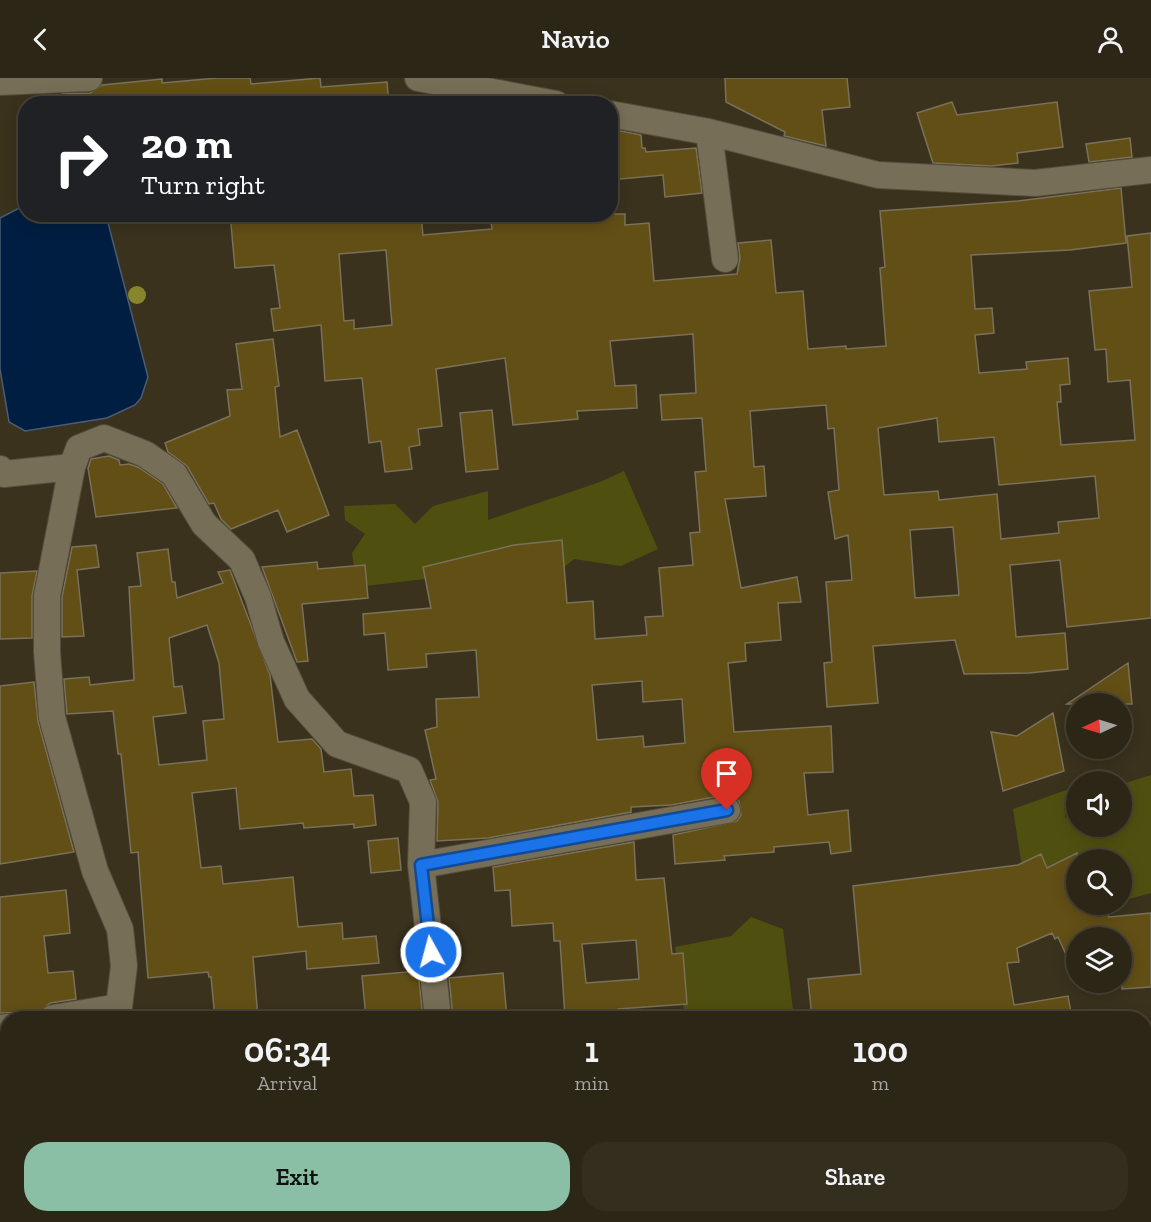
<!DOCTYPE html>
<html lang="en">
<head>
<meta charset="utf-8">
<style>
	body { margin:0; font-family:"Zilla Slab",serif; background:#342e1f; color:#f1f3f6; height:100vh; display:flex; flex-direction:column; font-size:22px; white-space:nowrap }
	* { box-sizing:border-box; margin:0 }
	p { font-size:20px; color:#a6a5a1 }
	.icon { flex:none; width:33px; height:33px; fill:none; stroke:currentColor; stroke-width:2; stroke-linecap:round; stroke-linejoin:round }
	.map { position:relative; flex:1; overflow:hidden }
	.side { position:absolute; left:0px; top:933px; width:1152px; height:212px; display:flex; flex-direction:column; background:#2c2616; border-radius:24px 24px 0 0; box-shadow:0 3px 15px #0003,0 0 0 2px #484335 }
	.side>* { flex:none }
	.top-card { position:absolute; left:18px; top:18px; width:600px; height:126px; border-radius:24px; box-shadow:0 3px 15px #0003,0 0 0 2px #484335; background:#202124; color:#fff; overflow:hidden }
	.needle { width:39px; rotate:266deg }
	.buttons { position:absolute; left:1066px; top:615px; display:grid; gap:12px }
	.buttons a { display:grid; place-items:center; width:66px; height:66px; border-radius:50%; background:#2c2616; box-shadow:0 3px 15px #0003,0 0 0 2px #484335; font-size:30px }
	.pin { position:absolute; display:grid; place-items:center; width:51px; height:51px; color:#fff; margin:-62px -26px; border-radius:50% 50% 50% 0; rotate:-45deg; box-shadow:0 0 6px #0007 }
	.pin .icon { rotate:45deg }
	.me { position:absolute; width:66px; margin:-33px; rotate:353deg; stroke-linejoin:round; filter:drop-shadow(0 0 4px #0008) }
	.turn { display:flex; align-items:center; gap:21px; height:126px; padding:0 24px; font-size:27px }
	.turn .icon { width:78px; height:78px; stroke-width:2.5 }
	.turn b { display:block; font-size:42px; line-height:51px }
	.eta { display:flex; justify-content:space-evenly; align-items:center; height:102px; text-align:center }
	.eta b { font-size:36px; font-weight:600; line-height:42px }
	.cta { display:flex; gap:12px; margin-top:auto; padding:12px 24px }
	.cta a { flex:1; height:69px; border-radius:24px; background:#8abfa5; color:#111; font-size:24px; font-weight:600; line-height:69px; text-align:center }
	.cta a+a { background:#342e1f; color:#f1f3f6 }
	header { display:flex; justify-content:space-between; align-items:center; height:78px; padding:0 24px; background:#2c2616; font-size:27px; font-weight:600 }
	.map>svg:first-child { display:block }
	.green { fill:#4f5010 }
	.water { fill:#001e41; stroke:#4a5d72; stroke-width:1.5 }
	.building { fill:#624f16; stroke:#7a715b; stroke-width:1.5; fill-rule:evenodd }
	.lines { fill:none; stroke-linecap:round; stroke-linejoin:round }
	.street-casing { stroke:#544d3b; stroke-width:28 }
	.street { stroke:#776e57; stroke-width:26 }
	.tree { fill:#88862c }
	.route-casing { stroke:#114b97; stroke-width:15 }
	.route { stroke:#1a73e8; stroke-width:10 }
</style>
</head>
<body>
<header><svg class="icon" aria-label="back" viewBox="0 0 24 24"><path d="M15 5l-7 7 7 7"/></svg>Navio<svg class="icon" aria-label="person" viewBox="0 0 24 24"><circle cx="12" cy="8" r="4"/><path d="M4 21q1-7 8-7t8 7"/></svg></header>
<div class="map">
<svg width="1151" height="1144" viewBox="0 0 1151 1144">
	<rect width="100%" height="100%" fill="#3a321d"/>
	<path class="green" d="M 624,393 L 658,471 L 621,488 L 574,481 L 551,500 L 500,492 L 357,509 L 352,475 L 365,456 L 345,442 L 344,428 L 395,426 L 415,446 L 433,428 L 488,413 L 488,442 L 600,404 Z
		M 1151,697 L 1151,815 L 1122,823 L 1122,782 L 1077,782 L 1025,808 L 1013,731 L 1069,711 L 1065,741 L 1077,729 L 1077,748 L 1122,748 L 1122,706 Z
		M 751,839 L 783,851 L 794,940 L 685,940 L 675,869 L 731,858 Z"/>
	<path class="water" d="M 25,127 L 26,136 L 106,137 L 148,299 L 141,320 L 135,327 L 107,340 L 25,353 L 9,344 L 0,291 L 0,140 Z"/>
	<path class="building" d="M 217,0 L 250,0 L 251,6 L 320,0 L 321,9 L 387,4 L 389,26 L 62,26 L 62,16 L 90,15 L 102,7 L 162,1 L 162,5 Z
		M 725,0 L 847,0 L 850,29 L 822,32 L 826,68 L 784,58 L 785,54 L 726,24 Z
		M 952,24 L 957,37 L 1057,24 L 1063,69 L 1017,75 L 1018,85 L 991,88 L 933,85 L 917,35 Z
		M 611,51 L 641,57 L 642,70 L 645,70 L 646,74 L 696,70 L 702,115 L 665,119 L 663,97 L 610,102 Z
		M 1130,60 L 1132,79 L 1089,84 L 1086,66 Z
		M 1121,110 L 1126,165 L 1070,172 L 971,177 L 975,231 L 992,230 L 994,255 L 975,257 L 979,295 L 1027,291 L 1026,284 L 1068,280 L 1070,306 L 1060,307 L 1061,324 L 1057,324 L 1061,367 L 1135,362 L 1130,302 L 1108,304 L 1106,271 L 1095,272 L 1089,213 L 1132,209 L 1127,158 L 1151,155 L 1151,540 L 1067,549 L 1060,482 L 1010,487 L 1016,559 L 1065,555 L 1068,591 L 1029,595 L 964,596 L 955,562 L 873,568 L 878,625 L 827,629 L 824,585 L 832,584 L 826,504 L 852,502 L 848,457 L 835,461 L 828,414 L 839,412 L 834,350 L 828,351 L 826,327 L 750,333 L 754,389 L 764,388 L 766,418 L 725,421 L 741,510 L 797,499 L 801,524 L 778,525 L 781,562 L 745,565 L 746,583 L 728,585 L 734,654 L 831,648 L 833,694 L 804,695 L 808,737 L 848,732 L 851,773 L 831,776 L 829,764 L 774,769 L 774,774 L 724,778 L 725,782 L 675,786 L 673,757 L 737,743 L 741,737 L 739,723 L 725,717 L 671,727 L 631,729 L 631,734 L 488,760 L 437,763 L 438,724 L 430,702 L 436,701 L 425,652 L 437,649 L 436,621 L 479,619 L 476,572 L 426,576 L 427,589 L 388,592 L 385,555 L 364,557 L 363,536 L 431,530 L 423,489 L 514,467 L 562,462 L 567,525 L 593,523 L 595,561 L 647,557 L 645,539 L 663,538 L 659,490 L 693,487 L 690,455 L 700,454 L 695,394 L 706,393 L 702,340 L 662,342 L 660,317 L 696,315 L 693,256 L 610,263 L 615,308 L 636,307 L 637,330 L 577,333 L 578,341 L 513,347 L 505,280 L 436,291 L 442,348 L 418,351 L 420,367 L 409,369 L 412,391 L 385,394 L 381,363 L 369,365 L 362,300 L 325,303 L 321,247 L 274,253 L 271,231 L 280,230 L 274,187 L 235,190 L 230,136 L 335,136 L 335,145 L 421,137 L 423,157 L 492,151 L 490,136 L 625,136 L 625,147 L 649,145 L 654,203 L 737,196 L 740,180 L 738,165 L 771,162 L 776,215 L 803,213 L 808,271 L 846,268 L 846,271 L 886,268 L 880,190 L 885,189 L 880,133 L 1018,123 ZM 386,172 L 392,247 L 354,251 L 354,242 L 344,243 L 339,176 ZM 937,340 L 939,364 L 994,359 L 999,407 L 1095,398 L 1099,440 L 1058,444 L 1059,455 L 1001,461 L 997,416 L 939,422 L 938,413 L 884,417 L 878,350 ZM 953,449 L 959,517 L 915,520 L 910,452 ZM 642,603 L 643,624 L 682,621 L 685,665 L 644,669 L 643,658 L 597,662 L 592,607 Z
		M 273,261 L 279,308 L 275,309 L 280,359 L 297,352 L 329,437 L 287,454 L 278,432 L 231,451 L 221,441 L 214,425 L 209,426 L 187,388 L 168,374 L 165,365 L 230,338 L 227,312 L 242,311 L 236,266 Z
		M 492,332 L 498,391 L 466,394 L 460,335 Z
		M 109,378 L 119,382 L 120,387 L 129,386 L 138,389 L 163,406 L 177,430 L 96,439 L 88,390 L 91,381 Z
		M 96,467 L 99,489 L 77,492 L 84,558 L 62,559 L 62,519 L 72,469 Z
		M 168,471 L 172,504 L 175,504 L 177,520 L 223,505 L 218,494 L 230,492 L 270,597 L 278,664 L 312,661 L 321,671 L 324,694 L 351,691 L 354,718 L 373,717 L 376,747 L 354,750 L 354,746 L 304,750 L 303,745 L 240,751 L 236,710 L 192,715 L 201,790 L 221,788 L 223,806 L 293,799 L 298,849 L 342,845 L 343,861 L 376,858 L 379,885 L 307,891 L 306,873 L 253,879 L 258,940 L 215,940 L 211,899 L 209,899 L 208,894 L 148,900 L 138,774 L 131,775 L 121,676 L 118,676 L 113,633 L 67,636 L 64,601 L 89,599 L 90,607 L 134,602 L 129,509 L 141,508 L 137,475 ZM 207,547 L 219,585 L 224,641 L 203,643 L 207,682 L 159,687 L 153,639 L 186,635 L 182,608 L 174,609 L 169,560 Z
		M 317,484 L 318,491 L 365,487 L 368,520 L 302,526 L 308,583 L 297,584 L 262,489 Z
		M 37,493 L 32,518 L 32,560 L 0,561 L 0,495 Z
		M 1128,585 L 1132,626 L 1067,626 Z
		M 34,604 L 38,643 L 74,774 L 0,786 L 0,608 Z
		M 1053,635 L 1064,693 L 1003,713 L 991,654 L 1017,658 Z
		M 398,760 L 401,792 L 371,795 L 368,763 Z
		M 634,764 L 636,802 L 664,800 L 672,876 L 683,875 L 687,926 L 618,931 L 619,940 L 565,940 L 560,863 L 554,863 L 553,845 L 512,848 L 510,812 L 495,813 L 493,789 ZM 636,862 L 639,901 L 586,905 L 582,866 Z
		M 1077,775 L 1077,826 L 1103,826 L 1109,839 L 1151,835 L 1151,909 L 1122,911 L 1122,860 L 1077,860 L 1077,901 L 1058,859 L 1055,861 L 1052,855 L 1017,870 L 1019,884 L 1007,885 L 1014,927 L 1068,918 L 1072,940 L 885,940 L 885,937 L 812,940 L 808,901 L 861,896 L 853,808 L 1018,787 L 1041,776 L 1047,790 Z
		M 66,812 L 70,855 L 44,858 L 48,895 L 73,893 L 76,921 L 50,925 L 40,934 L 0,935 L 0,819 Z
		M 418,893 L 423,940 L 366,940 L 362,898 Z
		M 503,895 L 507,940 L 453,940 L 449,900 Z"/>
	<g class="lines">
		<g class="street-casing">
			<path id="street" d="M 418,0 L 556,26
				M 0,4 L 89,0
				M 610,36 L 709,54 L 878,97 L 1035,105 L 1151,92
				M 709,54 L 725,181
				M 0,391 L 4,396 L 72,389
				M 421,787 L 727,732
				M 53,940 L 119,929 L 124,888 L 120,851 L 95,793 L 52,639 L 47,574 L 47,518 L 72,389 L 79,370 L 104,360 L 145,376 L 174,396 L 204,446 L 242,482 L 258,519 L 271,564 L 297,621 L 337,666 L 409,692 L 423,724 L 421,787 L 438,940
				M 0,950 L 8,949
				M 1144,1003 L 1151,1002
				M 0,1014 L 8,1027
				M 72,1137 L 77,1144
				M 459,1137 L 459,1144
				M 783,1137 L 784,1144"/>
		</g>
		<use href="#street" class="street"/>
	</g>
	<circle class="tree" cx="137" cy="217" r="9"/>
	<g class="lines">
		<g class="route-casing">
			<path id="route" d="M 431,874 L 421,787 L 727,732"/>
		</g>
		<use href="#route" class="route"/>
	</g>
</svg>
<div class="buttons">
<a><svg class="needle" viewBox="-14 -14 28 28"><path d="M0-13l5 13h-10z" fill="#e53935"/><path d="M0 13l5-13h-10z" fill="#a6a5a1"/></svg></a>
<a><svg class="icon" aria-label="sound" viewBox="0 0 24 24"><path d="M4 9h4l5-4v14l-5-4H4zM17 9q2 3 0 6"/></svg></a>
<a><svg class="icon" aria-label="search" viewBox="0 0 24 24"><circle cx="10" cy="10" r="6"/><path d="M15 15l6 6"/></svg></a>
<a><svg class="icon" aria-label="layers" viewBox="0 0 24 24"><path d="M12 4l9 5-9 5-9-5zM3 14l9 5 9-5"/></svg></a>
</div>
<div class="pin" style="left:727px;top:732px;background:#d93025"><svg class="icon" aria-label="arrive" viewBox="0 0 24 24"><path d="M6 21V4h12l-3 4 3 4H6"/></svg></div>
<svg class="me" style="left:431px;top:874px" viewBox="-20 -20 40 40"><circle r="17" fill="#1a73e8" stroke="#fff" stroke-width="3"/><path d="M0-11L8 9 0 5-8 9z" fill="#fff"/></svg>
<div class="top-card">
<div class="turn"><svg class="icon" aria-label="right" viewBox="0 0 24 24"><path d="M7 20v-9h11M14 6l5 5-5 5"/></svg><div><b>20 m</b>Turn right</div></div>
</div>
<section class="side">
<div class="eta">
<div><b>06:34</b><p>Arrival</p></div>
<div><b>1</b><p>min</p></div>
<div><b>100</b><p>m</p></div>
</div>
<div class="cta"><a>Exit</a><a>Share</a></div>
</section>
</div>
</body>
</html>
